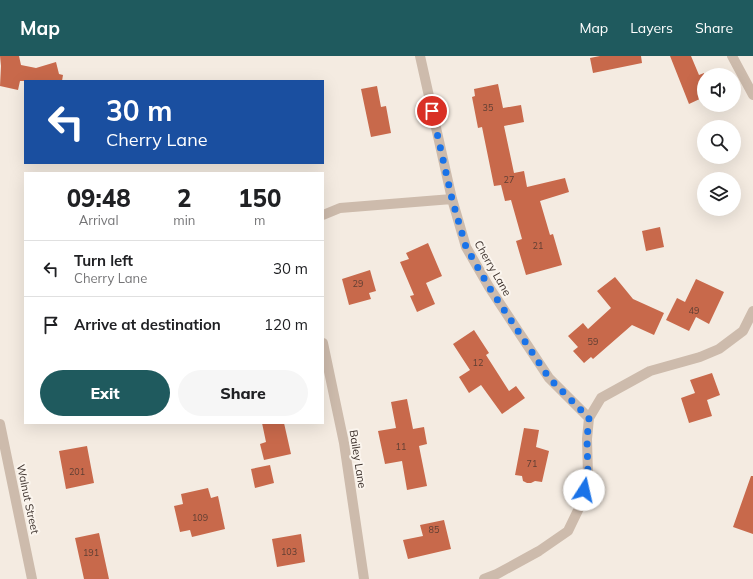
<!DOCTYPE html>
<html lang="en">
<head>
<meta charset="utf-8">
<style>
	body { margin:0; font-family:Mulish,sans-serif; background:#f6f6f6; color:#202124; height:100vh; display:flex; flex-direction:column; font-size:15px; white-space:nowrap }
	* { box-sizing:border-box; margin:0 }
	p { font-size:13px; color:#757577 }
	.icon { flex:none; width:22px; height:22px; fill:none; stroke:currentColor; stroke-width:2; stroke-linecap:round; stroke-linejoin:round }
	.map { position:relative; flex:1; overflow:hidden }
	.panel { position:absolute; left:24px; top:116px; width:300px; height:252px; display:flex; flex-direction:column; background:#fff; border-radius:0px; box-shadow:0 4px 16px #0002 }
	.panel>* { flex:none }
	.hud { position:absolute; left:24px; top:24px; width:300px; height:84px; border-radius:0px; box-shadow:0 4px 16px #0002; background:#1a4fa0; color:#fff; overflow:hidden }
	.controls { position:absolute; left:697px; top:12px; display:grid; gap:8px }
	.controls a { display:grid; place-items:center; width:44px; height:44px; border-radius:50%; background:#fff; box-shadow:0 4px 16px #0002; font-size:20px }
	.pin { position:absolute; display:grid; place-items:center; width:34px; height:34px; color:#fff; margin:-17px; border:2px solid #fff; border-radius:50%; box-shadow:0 1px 4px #0007 }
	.me { position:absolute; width:44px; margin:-22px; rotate:10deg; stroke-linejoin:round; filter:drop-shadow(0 0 3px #0008) }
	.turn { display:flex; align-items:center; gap:14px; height:84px; padding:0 16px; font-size:18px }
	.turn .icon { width:52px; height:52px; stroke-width:2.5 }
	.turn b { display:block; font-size:28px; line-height:34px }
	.eta { display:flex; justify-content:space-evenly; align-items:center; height:68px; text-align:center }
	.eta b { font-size:24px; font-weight:800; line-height:28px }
	.action { display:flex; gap:8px; margin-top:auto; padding:8px 16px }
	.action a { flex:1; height:46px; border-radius:24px; background:#1f5a5e; color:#fff; font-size:16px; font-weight:800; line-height:46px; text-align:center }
	.action a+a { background:#f6f6f6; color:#202124 }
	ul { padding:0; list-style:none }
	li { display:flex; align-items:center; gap:12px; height:56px; padding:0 16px; border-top:1px solid #e0e0e0 }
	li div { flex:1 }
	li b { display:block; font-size:15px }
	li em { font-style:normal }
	header { display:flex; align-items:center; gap:24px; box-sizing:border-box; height:56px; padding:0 20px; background:#1f5a5e; color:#fff }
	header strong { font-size:19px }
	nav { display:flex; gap:22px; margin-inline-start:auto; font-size:14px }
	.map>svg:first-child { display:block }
	.building { fill:#c8694b }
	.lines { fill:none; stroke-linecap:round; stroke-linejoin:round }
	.minor { stroke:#cdbbac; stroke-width:10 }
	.tertiary { stroke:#cdbbac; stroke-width:10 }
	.route { stroke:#1a73e8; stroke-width:7; stroke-dasharray:0 12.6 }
	.labels { text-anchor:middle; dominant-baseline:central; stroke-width:4; stroke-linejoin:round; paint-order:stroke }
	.number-label { font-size:9px; fill:#5e3e33 }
	.street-label { font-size:11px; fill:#3b302b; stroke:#fbf5ee }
</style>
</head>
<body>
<header>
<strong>Map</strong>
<nav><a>Map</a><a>Layers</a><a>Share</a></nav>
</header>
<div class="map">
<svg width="753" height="523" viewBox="0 0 753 523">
	<rect width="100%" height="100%" fill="#f4ebe1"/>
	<path class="building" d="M 0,0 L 19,0 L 21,9 L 36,12 L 56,6 L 59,18 L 63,19 L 62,25 L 20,25 L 18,34 L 0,30 L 1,10 Z
		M 600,0 L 641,0 L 642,7 L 593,17 L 590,2 Z
		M 670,0 L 691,0 L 699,19 L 704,17 L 704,41 L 689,48 Z
		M 498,28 L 503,52 L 521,49 L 524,66 L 504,70 L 514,117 L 524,115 L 527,131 L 565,122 L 569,136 L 540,145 L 550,179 L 553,178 L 562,209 L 526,219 L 516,185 L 522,183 L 511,144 L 505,145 L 501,129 L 494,130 L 482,71 L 478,72 L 472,41 L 475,40 L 474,33 Z
		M 377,30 L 381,51 L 386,50 L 391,77 L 371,81 L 361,33 Z
		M 660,171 L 664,191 L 646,195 L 642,175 Z
		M 428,187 L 442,220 L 426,227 L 435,248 L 417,256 L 410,240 L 414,239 L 400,206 L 409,203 L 406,197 Z
		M 370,214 L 376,235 L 369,237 L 371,243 L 349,249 L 342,223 Z
		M 615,221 L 633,243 L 664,257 L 654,279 L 632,269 L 593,303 L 591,301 L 584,307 L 573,295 L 578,291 L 568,280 L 583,267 L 588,273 L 611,252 L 597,235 Z
		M 696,223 L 724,236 L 709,268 L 696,261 L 689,275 L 666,264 L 677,242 L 685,246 Z
		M 474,274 L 489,297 L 486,299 L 509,335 L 516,330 L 525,342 L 502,358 L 481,329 L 469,337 L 459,321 L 470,314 L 453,288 Z
		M 712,317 L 720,339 L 707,344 L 712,360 L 689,367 L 681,342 L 695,337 L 690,324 Z
		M 407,343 L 413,373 L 424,371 L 427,388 L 419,390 L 427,430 L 407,434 L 402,405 L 385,408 L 378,375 L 396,372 L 391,346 Z
		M 262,367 L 284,367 L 291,398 L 264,404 L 260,388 L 266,386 Z
		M 524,372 L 539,374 L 536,391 L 549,395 L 542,426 L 535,425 L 531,427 L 527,427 L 523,425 L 522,420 L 515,419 Z
		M 87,390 L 94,427 L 66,433 L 59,395 Z
		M 270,409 L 274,427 L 255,432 L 251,413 Z
		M 751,420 L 753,420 L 753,478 L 733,471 Z
		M 208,432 L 211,442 L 218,440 L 225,473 L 192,481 L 190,474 L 180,476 L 174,450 L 183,448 L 181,438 Z
		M 444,464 L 451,493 L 408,503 L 403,484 L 423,480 L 420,469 Z
		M 99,477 L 109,523 L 84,523 L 75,482 Z
		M 301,478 L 305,506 L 277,511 L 272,483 Z"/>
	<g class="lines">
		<path class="minor" d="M 420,0 L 452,143 L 466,191 L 489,231 L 549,322 L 589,362
			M 732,0 L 753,39
			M 323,159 L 340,152 L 452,143
			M 323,287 L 344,387 L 364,523
			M 484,523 L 497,518 L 539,495 L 568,475 L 581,448 L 588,420 L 587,383 L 589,362 L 601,342 L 650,315 L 700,301 L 719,293 L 743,275 L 753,255"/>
		<path class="tertiary" d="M 0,368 L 32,523"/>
	</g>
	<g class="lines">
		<path class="route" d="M 432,55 L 452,143 L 466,191 L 489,231 L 549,322 L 589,362 L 587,383 L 588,420 L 584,434"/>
	</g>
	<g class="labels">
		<g class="number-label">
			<text x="488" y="51">35</text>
			<text x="509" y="123">27</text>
			<text x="538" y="189">21</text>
			<text x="358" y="227">29</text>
			<text x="694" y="254">49</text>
			<text x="593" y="285">59</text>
			<text x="478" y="306">12</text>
			<text x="401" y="390">11</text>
			<text x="532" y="407">71</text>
			<text x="77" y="415">201</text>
			<text x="200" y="461">109</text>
			<text x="434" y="473">85</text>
			<text x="289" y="495">103</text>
			<text x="91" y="496">191</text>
		</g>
		<g class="street-label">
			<text transform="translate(493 212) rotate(60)">Cherry Lane</text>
			<text transform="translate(358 403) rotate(81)">Bailey Lane</text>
			<text transform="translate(28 443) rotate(78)">Walnut Street</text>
		</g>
	</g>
</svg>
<div class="controls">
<a><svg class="icon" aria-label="sound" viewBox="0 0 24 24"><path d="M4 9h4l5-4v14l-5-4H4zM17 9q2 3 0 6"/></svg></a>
<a><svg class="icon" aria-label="search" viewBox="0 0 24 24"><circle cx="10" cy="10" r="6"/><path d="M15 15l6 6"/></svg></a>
<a><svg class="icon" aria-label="layers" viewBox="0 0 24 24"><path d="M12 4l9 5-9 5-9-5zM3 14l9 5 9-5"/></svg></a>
</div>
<div class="pin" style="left:432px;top:55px;background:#d93025"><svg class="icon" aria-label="arrive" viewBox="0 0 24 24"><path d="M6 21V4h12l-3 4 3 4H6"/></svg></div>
<svg class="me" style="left:584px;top:434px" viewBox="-20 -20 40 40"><circle r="19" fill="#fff"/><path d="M0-13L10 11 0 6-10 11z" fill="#1a73e8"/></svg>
<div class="hud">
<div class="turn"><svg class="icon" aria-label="left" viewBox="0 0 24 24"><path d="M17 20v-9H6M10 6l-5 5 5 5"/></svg><div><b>30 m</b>Cherry Lane</div></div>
</div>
<section class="panel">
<div class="eta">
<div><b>09:48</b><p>Arrival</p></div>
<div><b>2</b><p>min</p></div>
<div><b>150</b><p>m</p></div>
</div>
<ul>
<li><svg class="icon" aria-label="left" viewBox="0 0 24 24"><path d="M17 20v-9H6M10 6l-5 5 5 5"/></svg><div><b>Turn left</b><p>Cherry Lane</p></div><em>30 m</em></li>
<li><svg class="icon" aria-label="arrive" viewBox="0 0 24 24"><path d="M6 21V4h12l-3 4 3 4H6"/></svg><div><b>Arrive at destination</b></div><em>120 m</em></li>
</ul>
<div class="action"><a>Exit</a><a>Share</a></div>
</section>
</div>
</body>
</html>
